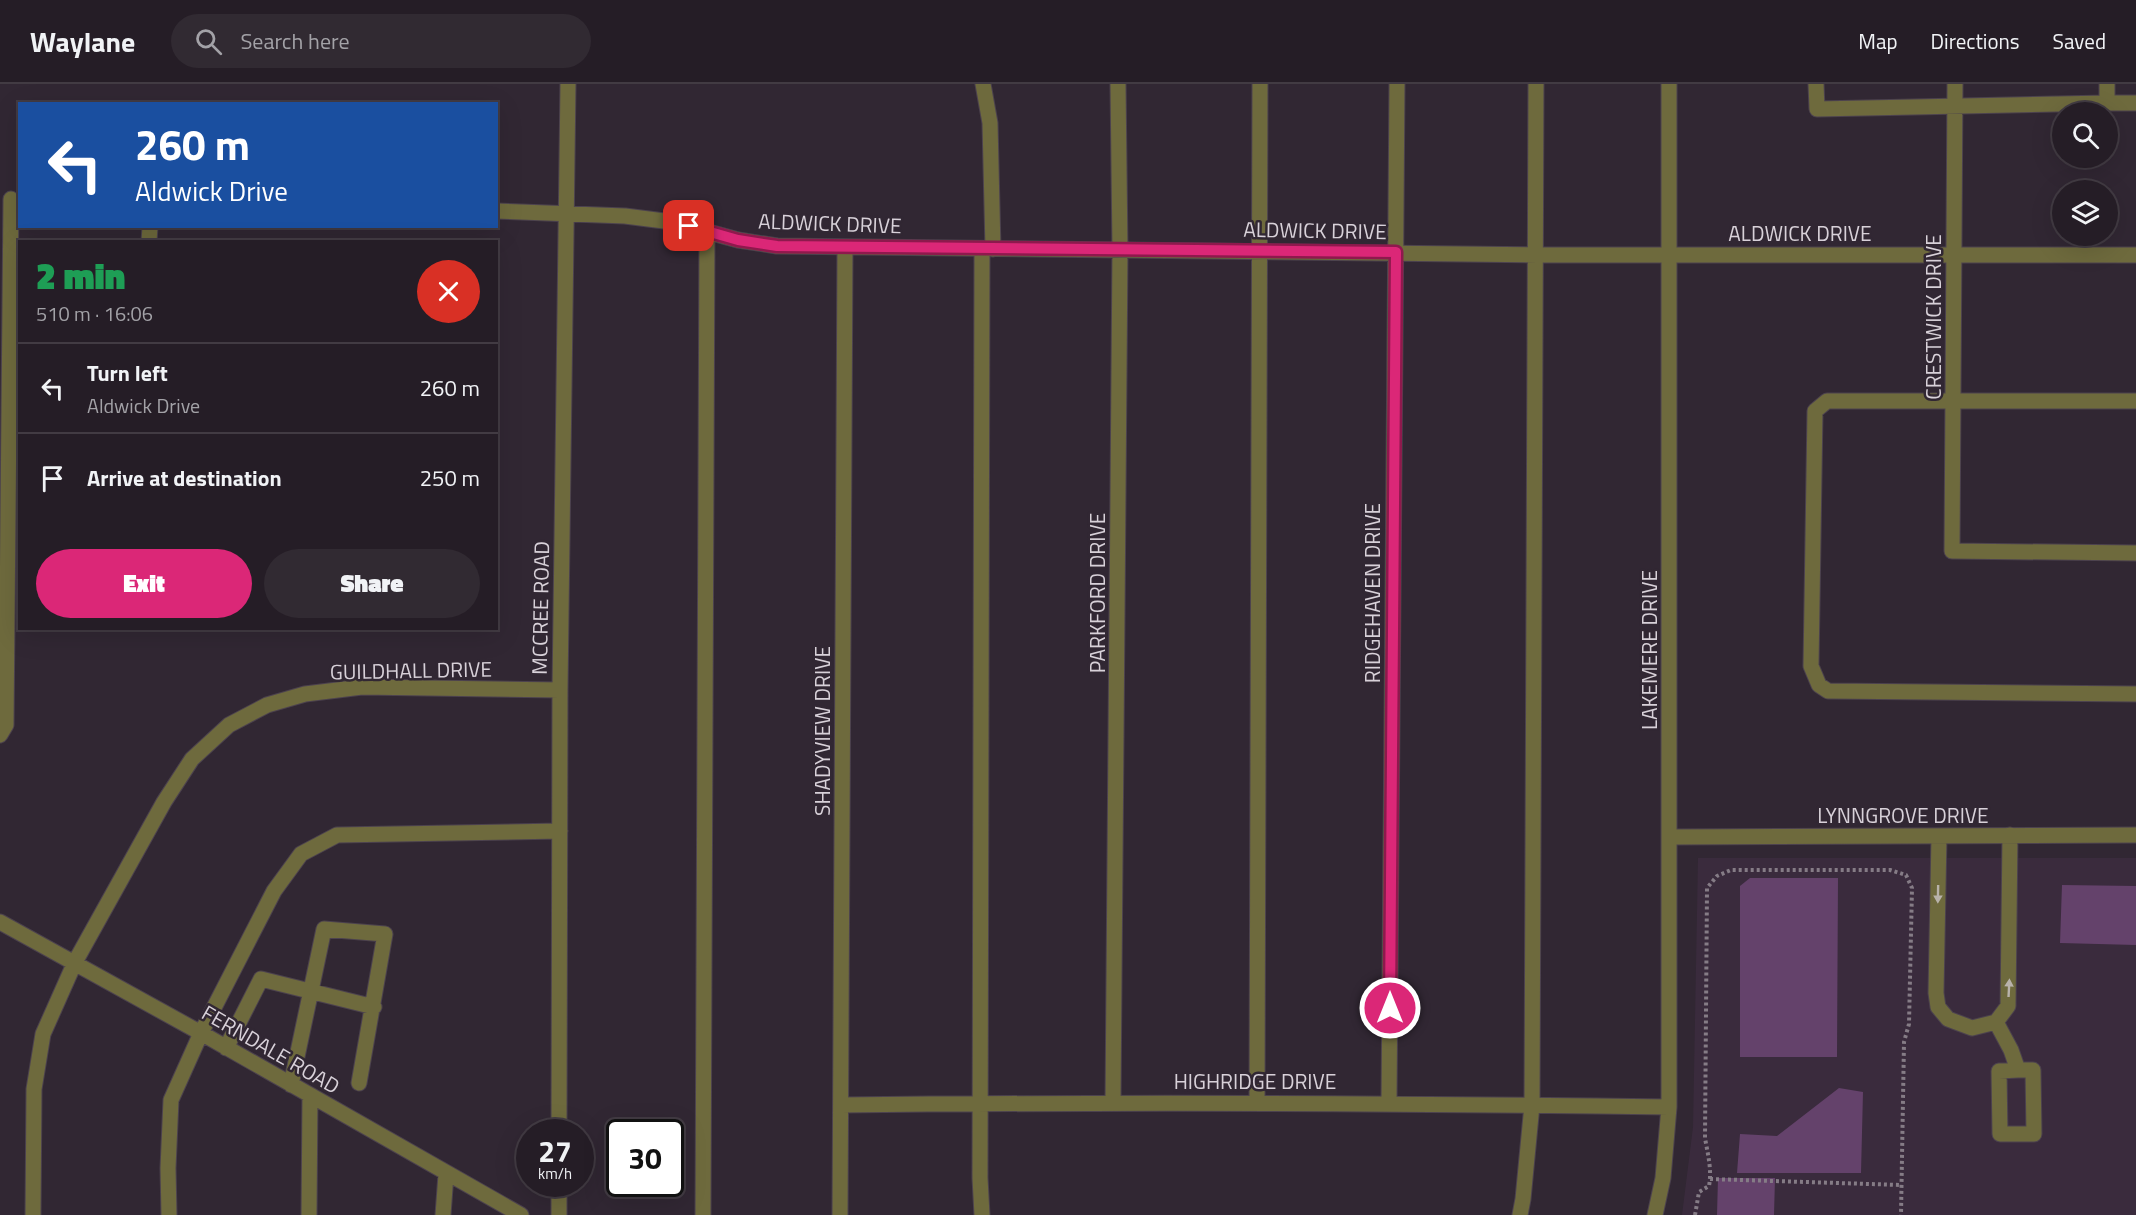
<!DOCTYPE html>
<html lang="en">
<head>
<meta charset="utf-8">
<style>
	body { margin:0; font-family:"Titillium Web",sans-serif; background:#312a32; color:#f1f3f6; height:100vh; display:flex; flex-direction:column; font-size:22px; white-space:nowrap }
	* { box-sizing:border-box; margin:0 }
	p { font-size:20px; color:#a3a2a7 }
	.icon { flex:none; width:33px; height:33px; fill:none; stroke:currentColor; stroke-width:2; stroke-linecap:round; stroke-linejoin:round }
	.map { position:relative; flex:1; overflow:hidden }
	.drawer { position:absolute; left:18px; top:156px; width:480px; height:390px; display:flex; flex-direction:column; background:#251d26; border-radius:0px; box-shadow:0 6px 24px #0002,0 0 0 2px #423b43 }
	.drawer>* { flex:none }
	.hud { position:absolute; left:18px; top:18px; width:480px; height:126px; border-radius:0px; box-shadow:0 6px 24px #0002,0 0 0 2px #423b43; background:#1a4fa0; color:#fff; overflow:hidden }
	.fabs { position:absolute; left:2052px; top:18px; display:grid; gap:12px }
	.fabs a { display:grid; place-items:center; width:66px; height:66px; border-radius:50%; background:#251d26; box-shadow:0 6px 24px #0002,0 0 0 2px #423b43; font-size:30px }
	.speed { position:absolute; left:516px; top:1035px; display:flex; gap:12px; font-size:30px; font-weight:700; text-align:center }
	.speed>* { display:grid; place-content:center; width:78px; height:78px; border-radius:50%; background:#251d26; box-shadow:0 6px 24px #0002,0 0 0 2px #423b43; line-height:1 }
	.speed small { font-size:15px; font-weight:400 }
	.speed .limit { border:3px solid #111; border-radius:9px; background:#fff; color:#111 }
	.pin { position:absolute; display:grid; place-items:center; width:51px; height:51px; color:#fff; margin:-26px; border-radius:12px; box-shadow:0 3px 9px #0006 }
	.me { position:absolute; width:66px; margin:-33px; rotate:0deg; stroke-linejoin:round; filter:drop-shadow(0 0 4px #0008) }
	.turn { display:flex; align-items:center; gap:21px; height:126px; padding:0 18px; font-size:27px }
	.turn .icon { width:78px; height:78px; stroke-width:2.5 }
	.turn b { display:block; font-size:42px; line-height:51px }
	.round { display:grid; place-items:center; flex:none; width:63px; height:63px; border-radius:32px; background:#312a32 }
	.summary { display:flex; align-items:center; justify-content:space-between; height:102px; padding:0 18px }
	h1 { font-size:36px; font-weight:800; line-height:45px; color:#1e9e55 }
	.button { display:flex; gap:12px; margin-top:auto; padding:12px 18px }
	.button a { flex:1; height:69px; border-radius:36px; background:#db2777; color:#fff; font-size:24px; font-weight:800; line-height:69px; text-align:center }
	.button a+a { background:#312a32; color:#f1f3f6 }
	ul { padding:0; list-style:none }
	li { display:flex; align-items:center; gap:18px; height:90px; padding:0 18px; border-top:2px solid #423b43 }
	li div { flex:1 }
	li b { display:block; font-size:22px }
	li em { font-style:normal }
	header { display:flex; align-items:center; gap:36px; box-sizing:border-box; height:84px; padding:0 30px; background:#251d26; border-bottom:2px solid #423b43 }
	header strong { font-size:28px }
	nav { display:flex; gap:33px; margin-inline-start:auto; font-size:21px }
	.search { width:420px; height:54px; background:#312a32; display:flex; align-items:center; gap:15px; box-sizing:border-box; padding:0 21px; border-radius:33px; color:#a3a2a7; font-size:22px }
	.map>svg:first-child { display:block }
	.built { fill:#3a2b3d }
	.green { fill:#64426b }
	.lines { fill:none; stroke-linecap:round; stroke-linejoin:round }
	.minor-casing { stroke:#4c424e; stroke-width:17 }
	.path { stroke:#857c86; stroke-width:4; stroke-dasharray:3 3; stroke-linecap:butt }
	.minor { stroke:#6e6a3d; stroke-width:15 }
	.oneway { fill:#b8b2aa }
	.route-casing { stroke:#8e194d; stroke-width:15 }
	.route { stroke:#db2777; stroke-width:10 }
	.labels { text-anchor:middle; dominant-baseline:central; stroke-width:5; stroke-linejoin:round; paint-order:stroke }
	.street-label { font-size:21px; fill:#d8d1d9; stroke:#312733 }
</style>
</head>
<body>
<header>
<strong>Waylane</strong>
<div class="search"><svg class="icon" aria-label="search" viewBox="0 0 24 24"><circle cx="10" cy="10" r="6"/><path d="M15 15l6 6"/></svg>Search here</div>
<nav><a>Map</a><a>Directions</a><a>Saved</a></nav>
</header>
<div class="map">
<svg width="2136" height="1131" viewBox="0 0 2136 1131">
	<rect width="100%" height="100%" fill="#312733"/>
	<path class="built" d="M 1698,774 L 2136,774 L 2136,1131 L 1682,1131 L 1693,1043 Z"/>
	<path class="green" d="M 1750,794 L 1838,794 L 1837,973 L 1740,973 L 1740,802 Z
		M 2062,801 L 2136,802 L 2136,861 L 2060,859 Z
		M 1839,1004 L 1863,1008 L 1861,1089 L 1737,1089 L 1740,1050 L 1777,1052 Z
		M 1718,1094 L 1775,1094 L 1774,1131 L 1717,1131 Z"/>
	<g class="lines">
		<g class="minor-casing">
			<path id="minor" d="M 983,0 L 990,39 L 993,165
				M 1816,0 L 1817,25 L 2107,19 L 2107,0
				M 1955,0 L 1952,467 L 2136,469
				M 2107,19 L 2136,19
				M 496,127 L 625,132 L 672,138 L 738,156 L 777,162 L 1537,171 L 2136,171
				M 149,158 L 150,142
				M 982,165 L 980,1094 L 982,1131
				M 2136,317 L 1827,317 L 1815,327 L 1811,582 L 1819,601 L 1828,607 L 2136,610
				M 0,651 L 6,641 L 11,115
				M 1939,752 L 1936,909 L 1938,923 L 1948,935 L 1972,944 L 1996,938 L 2008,922 L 2010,751
				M 1670,753 L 2136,751
				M 0,838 L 201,949 L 521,1131
				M 1996,938 L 2011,966 L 2018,986 L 2033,986 L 2034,1050 L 2000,1050 L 1999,987 L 2018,986
				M 226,964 L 261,895 L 374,923
				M 291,1001 L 324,845 L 385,850 L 359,999
				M 1113,1018 L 1120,166 L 1118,0
				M 1257,1018 L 1260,0
				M 1389,1018 L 1397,0
				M 841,1021 C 1117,1018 1393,1019 1669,1023
				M 559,1048 L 560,606 L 568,0
				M 33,1131 L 34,1005 L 43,950 L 75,878 L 164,718 L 192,675 L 229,641 L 267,621 L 305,610 L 362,603 L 560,606
				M 169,1131 L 168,1084 L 171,1016 L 201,949 L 274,807 L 301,770 L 337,751 L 560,747
				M 309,1131 L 310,1011
				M 443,1131 L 446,1090
				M 559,1131 L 559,1100
				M 703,1131 L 707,147
				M 840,1131 L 845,163
				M 1520,1131 L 1523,1115 L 1532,1021 L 1536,0
				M 1655,1131 L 1663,1094 L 1669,1023 L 1669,0"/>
		</g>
		<path class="path" d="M 1710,1095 L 1901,1101
			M 1695,1131 L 1699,1108 L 1709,1102 C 1712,1086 1708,1071 1705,1054 L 1707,804 L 1717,792 L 1731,786 L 1890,786 L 1906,791 L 1912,804 L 1909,940 L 1904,958 L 1901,1131"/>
		<use href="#minor" class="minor"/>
	</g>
	<defs><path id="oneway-solid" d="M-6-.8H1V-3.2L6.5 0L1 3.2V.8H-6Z" transform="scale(1.5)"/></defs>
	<g class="oneway">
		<use href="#oneway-solid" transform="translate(1938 810) rotate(91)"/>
		<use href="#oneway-solid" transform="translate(2009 904) rotate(-87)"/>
	</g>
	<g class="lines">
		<g class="route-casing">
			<path id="route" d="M 689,142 L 738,156 L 777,162 L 1396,168 L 1390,924"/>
		</g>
		<use href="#route" class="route"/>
	</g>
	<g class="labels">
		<g class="street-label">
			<text transform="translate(830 139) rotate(2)">ALDWICK DRIVE</text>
			<text transform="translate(1315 146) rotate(1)">ALDWICK DRIVE</text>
			<text x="1800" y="149">ALDWICK DRIVE</text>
			<text transform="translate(1933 233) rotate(-90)">CRESTWICK DRIVE</text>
			<text transform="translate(1097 509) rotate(-90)">PARKFORD DRIVE</text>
			<text transform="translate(1372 509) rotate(-90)">RIDGEHAVEN DRIVE</text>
			<text transform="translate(540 524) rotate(-89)">MCCREE ROAD</text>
			<text transform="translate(1649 566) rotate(-90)">LAKEMERE DRIVE</text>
			<text transform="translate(411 586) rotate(-1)">GUILDHALL DRIVE</text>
			<text transform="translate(822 647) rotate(-90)">SHADYVIEW DRIVE</text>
			<text x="1903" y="731">LYNNGROVE DRIVE</text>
			<text transform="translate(271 965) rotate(30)">FERNDALE ROAD</text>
			<text x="1255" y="997">HIGHRIDGE DRIVE</text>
		</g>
	</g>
</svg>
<div class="fabs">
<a><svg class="icon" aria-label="search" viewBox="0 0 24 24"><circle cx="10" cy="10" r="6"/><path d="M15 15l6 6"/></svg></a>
<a><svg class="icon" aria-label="layers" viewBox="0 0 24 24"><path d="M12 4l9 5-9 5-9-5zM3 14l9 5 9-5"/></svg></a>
</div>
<div class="speed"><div>27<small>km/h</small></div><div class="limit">30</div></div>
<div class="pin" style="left:689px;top:142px;background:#d93025"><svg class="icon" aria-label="arrive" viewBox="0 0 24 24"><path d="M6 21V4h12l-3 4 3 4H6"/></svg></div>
<svg class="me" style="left:1390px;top:924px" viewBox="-20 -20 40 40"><circle r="17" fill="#db2777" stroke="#fff" stroke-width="3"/><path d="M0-11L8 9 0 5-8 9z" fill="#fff"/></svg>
<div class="hud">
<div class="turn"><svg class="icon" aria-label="left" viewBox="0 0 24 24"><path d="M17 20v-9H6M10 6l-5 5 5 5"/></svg><div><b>260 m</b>Aldwick Drive</div></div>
</div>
<section class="drawer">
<div class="summary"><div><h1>2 min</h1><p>510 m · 16:06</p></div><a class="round" style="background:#d93025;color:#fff"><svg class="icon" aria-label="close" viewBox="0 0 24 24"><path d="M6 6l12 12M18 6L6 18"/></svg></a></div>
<ul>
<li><svg class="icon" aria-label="left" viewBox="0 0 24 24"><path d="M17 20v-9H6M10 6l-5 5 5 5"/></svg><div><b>Turn left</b><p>Aldwick Drive</p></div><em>260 m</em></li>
<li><svg class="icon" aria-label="arrive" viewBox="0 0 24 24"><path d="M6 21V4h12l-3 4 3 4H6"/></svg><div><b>Arrive at destination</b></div><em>250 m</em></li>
</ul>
<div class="button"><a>Exit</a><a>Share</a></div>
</section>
</div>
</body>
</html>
